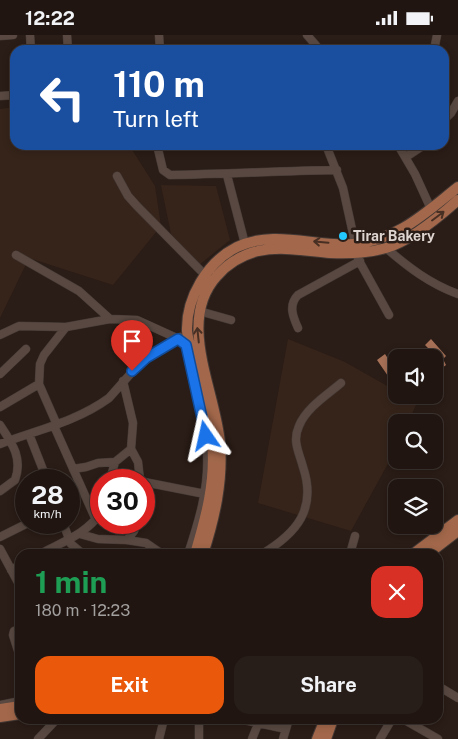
<!DOCTYPE html>
<html lang="en">
<head>
<meta charset="utf-8">
<style>
	body { margin:0; font-family:"Public Sans",sans-serif; background:#281e19; color:#f1f3f6; height:100vh; display:flex; flex-direction:column; font-size:19px; white-space:nowrap }
	* { box-sizing:border-box; margin:0 }
	p { font-size:16px; color:#a29f9f }
	.icon { flex:none; width:28px; height:28px; fill:none; stroke:currentColor; stroke-width:2; stroke-linecap:round; stroke-linejoin:round }
	.map { position:relative; flex:1; overflow:hidden }
	.panel { position:absolute; left:15px; top:514px; width:428px; height:175px; display:flex; flex-direction:column; background:#201510; border-radius:15px; box-shadow:0 2px 8px #0003,0 0 0 1px #3d3430 }
	.panel>* { flex:none }
	.banner { position:absolute; left:10px; top:10px; width:439px; height:105px; border-radius:15px; box-shadow:0 2px 8px #0003,0 0 0 1px #3d3430; background:#1a4fa0; color:#fff; overflow:hidden }
	.controls { position:absolute; left:388px; top:314px; display:grid; gap:10px }
	.controls a { display:grid; place-items:center; width:55px; height:55px; border-radius:10px; background:#201510; box-shadow:0 2px 8px #0003,0 0 0 1px #3d3430; font-size:25px }
	.speed { position:absolute; left:15px; top:434px; display:flex; gap:10px; font-size:25px; font-weight:700; text-align:center }
	.speed>* { display:grid; place-content:center; width:65px; height:65px; border-radius:50%; background:#201510; box-shadow:0 2px 8px #0003,0 0 0 1px #3d3430; line-height:1 }
	.speed small { font-size:12px; font-weight:400 }
	.speed .limit { border:8px solid #d22; background:#fff; color:#111 }
	.pin { position:absolute; display:grid; place-items:center; width:42px; height:42px; color:#fff; margin:-51px -21px; border-radius:50% 50% 50% 0; rotate:-45deg; box-shadow:0 0 5px #0007 }
	.pin .icon { rotate:45deg }
	.me { position:absolute; width:55px; margin:-28px; rotate:349deg; stroke-linejoin:round; filter:drop-shadow(0 0 4px #0008) }
	.turn { display:flex; align-items:center; gap:18px; height:105px; padding:0 20px; font-size:22px }
	.turn .icon { width:65px; height:65px; stroke-width:2.5 }
	.turn b { display:block; font-size:35px; line-height:42px }
	.round { display:grid; place-items:center; flex:none; width:52px; height:52px; border-radius:15px; background:#281e19 }
	.summary { display:flex; align-items:center; justify-content:space-between; height:85px; padding:0 20px }
	h1 { font-size:30px; font-weight:700; line-height:38px; color:#1e9e55 }
	.primary-button { display:flex; gap:10px; margin-top:auto; padding:10px 20px }
	.primary-button a { flex:1; height:58px; border-radius:15px; background:#ea580c; color:#fff; font-size:20px; font-weight:700; line-height:58px; text-align:center }
	.primary-button a+a { background:#281e19; color:#f1f3f6 }
	.status { display:flex; justify-content:space-between; align-items:center; height:35px; padding:0 25px; background:#201510; direction:ltr }
	.status svg { height:14px; fill:currentColor }
	.map>svg:first-child { display:block }
	.built { fill:#36241a }
	.building { fill:#a77157 }
	.lines { fill:none; stroke-linecap:round; stroke-linejoin:round }
	.minor-casing { stroke:#433834; stroke-width:9 }
	.major-casing { stroke:#433834; stroke-width:12 }
	.minor { stroke:#584841; stroke-width:8 }
	.major { stroke:#a3684b; stroke-width:10 }
	.oneway { stroke:#482f23 }
	.route-casing { stroke:#114b97; stroke-width:12 }
	.route { stroke:#1a73e8; stroke-width:9 }
	.poi-dot { fill:#23c9fe; stroke:#2a1c16; stroke-width:2 }
	.labels { text-anchor:middle; dominant-baseline:central; stroke-width:5; stroke-linejoin:round; paint-order:stroke }
	.poi-label { font-size:14px; font-weight:bold; fill:#ded4d0; stroke:#2a1c16; text-anchor:start }
</style>
</head>
<body>
<div class="status"><b>12:22</b><svg viewBox="0 0 49 12"><path d="M0 12V9h3v3zM5 12V6h3v6zM10 12V3h3v9zM15 12V0h3v12zM26 1h20v11H26zM47 4h2v5h-2z"/></svg></div>
<div class="map">
<svg width="458" height="704" viewBox="0 0 458 704">
	<rect width="100%" height="100%" fill="#2a1c16"/>
	<path class="built" d="M 15,72 L 15,110 L 129,110 L 155,151 L 161,191 L 113,250 L 29,223 L 0,283 L 0,74 Z
		M 161,150 L 216,151 L 230,205 L 199,230 L 171,199 Z
		M 288,304 L 345,327 L 396,356 L 396,360 L 403,360 L 417,368 L 408,387 L 396,388 L 396,414 L 351,496 L 258,468 Z"/>
	<path class="building" d="M 431,304 L 446,321 L 443,324 L 446,330 L 438,336 L 434,330 L 434,322 L 429,322 L 425,318 L 430,315 L 425,310 Z
		M 385,319 L 396,336 L 388,341 L 377,325 Z"/>
	<g class="lines">
		<g class="minor-casing">
			<path id="minor" d="M 30,0 L 31,15
				M 67,0 L 68,15
				M 159,0 L 160,15
				M 307,0 L 320,15
				M 0,1 L 13,0
				M 434,15 L 437,0
				M 0,61 L 15,60
				M 444,85 L 451,78 L 458,66
				M 157,110 L 163,135 L 170,140 C 225,139 281,136 337,135
				M 326,110 L 343,153 L 355,208
				M 398,110 L 415,139 L 431,174
				M 406,122 L 424,110
				M 227,140 L 245,209
				M 117,141 L 128,161 L 137,171 L 205,240
				M 386,213 C 408,232 430,249 458,259
				M 16,220 L 79,256 L 110,284
				M 358,224 L 389,280
				M 199,276 L 231,285
				M 298,293 C 293,282 288,270 298,260 L 360,226
				M 0,300 L 19,291 L 66,292
				M 186,313 C 195,347 206,383 207,418 C 209,453 199,486 188,519
				M 0,339 L 26,314
				M 123,346 L 133,388 L 131,414 L 138,427 L 140,445
				M 0,372 L 39,349
				M 0,390 C 12,408 23,423 15,445 L 0,456
				M 57,390 L 39,349 L 40,329 L 44,320 L 66,292 L 110,284 L 137,285 L 181,305 L 186,310
				M 54,391 L 96,485
				M 29,399 L 47,445
				M 0,409 C 37,395 76,387 109,363 L 141,327 L 180,302
				M 73,434 L 86,432 L 98,428 L 115,427
				M 110,445 L 115,427 L 131,414
				M 144,447 L 205,459
				M 63,488 L 71,509 L 83,519
				M 80,499 L 98,504 L 127,505 L 146,508 L 162,519
				M 0,502 L 28,488
				M 127,505 L 134,496 L 137,488
				M 0,514 L 20,551
				M 40,519 C 62,507 87,499 101,477
				M 262,519 C 297,498 317,474 303,432 C 299,417 292,406 299,391 C 306,373 327,360 341,348
				M 350,519 L 355,501
				M 11,535 L 20,530
				M 20,594 L 14,596 L 13,600 L 20,622
				M 438,651 L 458,663
				M 0,670 L 20,666
				M 239,684 L 286,694
				M 403,684 L 438,704
				M 38,704 L 57,684
				M 159,704 L 164,684
				M 199,704 L 199,684
				M 252,704 L 258,689
				M 283,704 L 289,684
				M 380,704 L 392,684"/>
		</g>
		<g class="major-casing">
			<path id="major" d="M 195,519 C 206,482 216,446 212,407 C 210,380 202,355 196,329 C 193,319 188,307 187,296 C 186,263 207,227 237,212 C 275,194 314,212 353,209 C 398,205 425,178 458,152
				M 203,519 C 215,482 223,446 220,408 C 215,354 176,286 217,241 C 228,228 242,220 258,216 C 282,211 306,216 330,218 C 348,219 368,218 386,213 C 410,206 439,182 458,165
				M 413,519 L 458,485
				M 428,519 L 458,496
				M 0,674 L 20,671
				M 0,682 L 20,679
				M 317,704 L 325,684
				M 326,704 L 333,684"/>
		</g>
		<use href="#minor" class="minor"/>
		<use href="#major" class="major"/>
	</g>
	<defs><path id="oneway-shaft" d="M-6 0H5M1.5-3L5.5 0L1.5 3" fill="none" stroke-width="1.6" stroke-linecap="round" stroke-linejoin="round" transform="scale(1.25)"/></defs>
	<g class="oneway">
		<use href="#oneway-shaft" transform="translate(438 181) rotate(-37)"/>
		<use href="#oneway-shaft" transform="translate(321 207) rotate(-175)"/>
		<use href="#oneway-shaft" transform="translate(198 300) rotate(-96)"/>
	</g>
	<g class="lines">
		<g class="route-casing">
			<path id="route" d="M 132,336 L 146,323 L 178,304 L 186,310 L 206,401"/>
		</g>
		<use href="#route" class="route"/>
	</g>
	<circle class="poi-dot" cx="343" cy="201" r="5"/>
	<g class="labels">
		<g class="poi-label">
			<text x="353" y="201">Tirar Bakery</text>
		</g>
	</g>
</svg>
<div class="controls">
<a><svg class="icon" aria-label="sound" viewBox="0 0 24 24"><path d="M4 9h4l5-4v14l-5-4H4zM17 9q2 3 0 6"/></svg></a>
<a><svg class="icon" aria-label="search" viewBox="0 0 24 24"><circle cx="10" cy="10" r="6"/><path d="M15 15l6 6"/></svg></a>
<a><svg class="icon" aria-label="layers" viewBox="0 0 24 24"><path d="M12 4l9 5-9 5-9-5zM3 14l9 5 9-5"/></svg></a>
</div>
<div class="speed"><div>28<small>km/h</small></div><div class="limit">30</div></div>
<div class="pin" style="left:132px;top:336px;background:#d93025"><svg class="icon" aria-label="arrive" viewBox="0 0 24 24"><path d="M6 21V4h12l-3 4 3 4H6"/></svg></div>
<svg class="me" style="left:206px;top:401px" viewBox="-20 -20 40 40"><path d="M0-17L14 15 0 8-14 15z" fill="#1a73e8" stroke="#fff" stroke-width="4"/></svg>
<div class="banner">
<div class="turn"><svg class="icon" aria-label="left" viewBox="0 0 24 24"><path d="M17 20v-9H6M10 6l-5 5 5 5"/></svg><div><b>110 m</b>Turn left</div></div>
</div>
<section class="panel">
<div class="summary"><div><h1>1 min</h1><p>180 m · 12:23</p></div><a class="round" style="background:#d93025;color:#fff"><svg class="icon" aria-label="close" viewBox="0 0 24 24"><path d="M6 6l12 12M18 6L6 18"/></svg></a></div>
<div class="primary-button"><a>Exit</a><a>Share</a></div>
</section>
</div>
</body>
</html>
